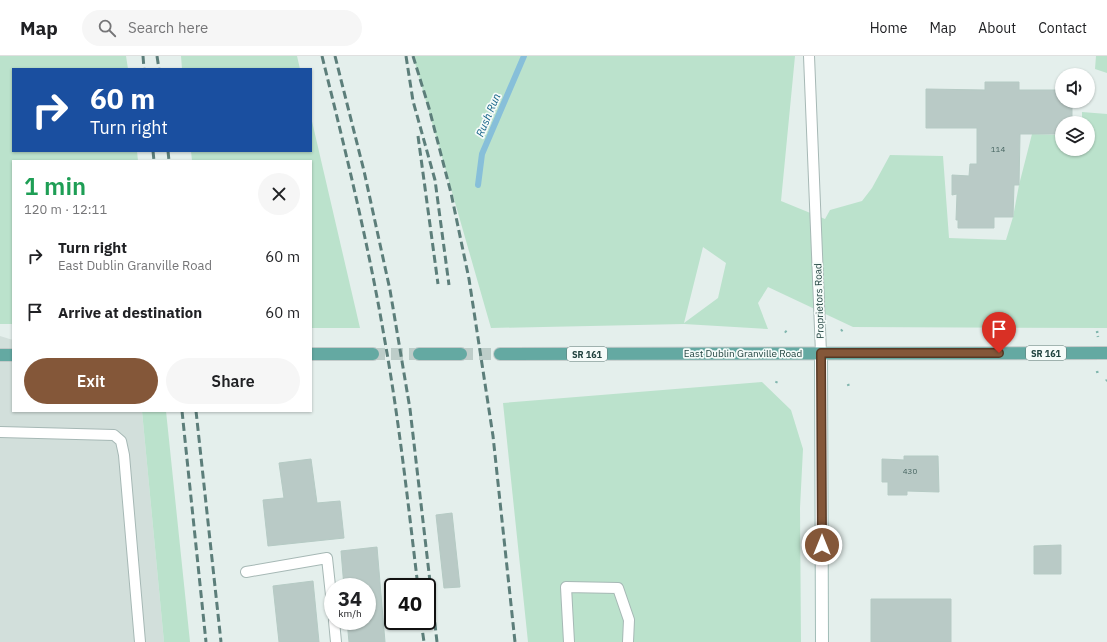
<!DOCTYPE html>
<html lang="en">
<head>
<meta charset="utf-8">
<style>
	body { margin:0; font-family:"IBM Plex Sans",sans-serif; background:#f6f6f6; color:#202124; height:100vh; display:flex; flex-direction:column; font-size:15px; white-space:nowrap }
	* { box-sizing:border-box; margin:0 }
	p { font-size:13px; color:#757577 }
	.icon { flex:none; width:22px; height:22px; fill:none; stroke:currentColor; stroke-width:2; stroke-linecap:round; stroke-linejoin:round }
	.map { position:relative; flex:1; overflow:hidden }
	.side { position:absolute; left:12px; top:104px; width:300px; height:252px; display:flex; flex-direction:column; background:#fff; border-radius:0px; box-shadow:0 1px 3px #0004 }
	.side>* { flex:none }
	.banner { position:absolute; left:12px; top:12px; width:300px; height:84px; border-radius:0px; box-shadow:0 1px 3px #0004; background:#1a4fa0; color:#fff; overflow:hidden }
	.tools { position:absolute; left:1055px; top:12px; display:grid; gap:8px }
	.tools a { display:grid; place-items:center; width:40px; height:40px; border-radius:50%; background:#fff; box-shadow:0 1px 3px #0004; font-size:20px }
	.speed { position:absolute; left:324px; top:522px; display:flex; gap:8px; font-size:20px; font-weight:700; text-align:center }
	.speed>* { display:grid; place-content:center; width:52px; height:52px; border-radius:50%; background:#fff; box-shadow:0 1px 3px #0004; line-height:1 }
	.speed small { font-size:10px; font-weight:400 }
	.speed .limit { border:2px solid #111; border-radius:6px; background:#fff; color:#111 }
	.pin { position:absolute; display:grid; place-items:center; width:34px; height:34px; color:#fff; margin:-41px -17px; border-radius:50% 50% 50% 0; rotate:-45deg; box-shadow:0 0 4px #0007 }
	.pin .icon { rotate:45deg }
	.me { position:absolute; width:44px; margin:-22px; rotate:0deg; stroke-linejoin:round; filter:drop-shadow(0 0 3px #0008) }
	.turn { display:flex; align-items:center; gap:14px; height:84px; padding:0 12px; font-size:18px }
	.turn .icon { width:52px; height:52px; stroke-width:2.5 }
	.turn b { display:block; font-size:28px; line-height:34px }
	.round { display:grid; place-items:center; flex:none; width:42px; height:42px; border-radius:21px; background:#f6f6f6 }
	.summary { display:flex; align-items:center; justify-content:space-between; height:68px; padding:0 12px }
	h1 { font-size:24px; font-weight:600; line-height:30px; color:#1e9e55 }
	.primary-button { display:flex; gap:8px; margin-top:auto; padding:8px 12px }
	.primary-button a { flex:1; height:46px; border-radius:24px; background:#845739; color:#fff; font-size:16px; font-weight:600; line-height:46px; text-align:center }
	.primary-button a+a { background:#f6f6f6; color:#202124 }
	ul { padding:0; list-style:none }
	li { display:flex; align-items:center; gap:12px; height:56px; padding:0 12px }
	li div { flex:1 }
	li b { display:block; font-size:15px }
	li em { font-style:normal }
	header { display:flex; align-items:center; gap:24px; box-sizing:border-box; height:56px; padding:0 20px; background:#fff; border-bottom:1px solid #e0e0e0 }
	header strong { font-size:19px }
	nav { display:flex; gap:22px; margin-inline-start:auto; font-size:14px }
	.search { width:280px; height:36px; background:#f6f6f6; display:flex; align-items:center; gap:10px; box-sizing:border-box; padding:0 14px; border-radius:22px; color:#757577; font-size:15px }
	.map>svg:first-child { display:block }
	.built { fill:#d2dfdb }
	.green { fill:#bbe2cc; fill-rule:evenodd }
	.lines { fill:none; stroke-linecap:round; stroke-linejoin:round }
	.stream { stroke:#87bfd9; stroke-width:6 }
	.building { fill:#b9cac6; stroke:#b5cac4 }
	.primary-tunnel { stroke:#bdcdc9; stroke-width:12; stroke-dasharray:12 6; stroke-linecap:butt }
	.lane-casing { stroke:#a6b8b5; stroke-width:12 }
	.secondary-casing { stroke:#a1bcb7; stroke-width:14 }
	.primary-casing { stroke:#c1cac9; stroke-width:14 }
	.path { stroke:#81b6ae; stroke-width:2.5; stroke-dasharray:2 3; stroke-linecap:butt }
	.lane { stroke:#fff; stroke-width:10 }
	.secondary { stroke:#fff; stroke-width:12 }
	.primary { stroke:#64a9a2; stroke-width:12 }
	.rail { stroke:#5c7e7a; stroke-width:3; stroke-dasharray:8 4; stroke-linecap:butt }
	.route-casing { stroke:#563925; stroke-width:10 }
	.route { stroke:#845739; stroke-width:7 }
	.labels { text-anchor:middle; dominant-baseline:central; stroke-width:3.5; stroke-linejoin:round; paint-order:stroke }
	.number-label { font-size:8px; fill:#476561 }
	.shield { fill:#f5fbf9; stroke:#617a77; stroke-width:1 }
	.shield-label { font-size:9px; font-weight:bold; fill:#21433f }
	.street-label { font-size:10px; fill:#21433f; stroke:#f5fbf9 }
	.water-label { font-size:11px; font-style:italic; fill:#136187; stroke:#f5fbf9 }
</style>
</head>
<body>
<header>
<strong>Map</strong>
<div class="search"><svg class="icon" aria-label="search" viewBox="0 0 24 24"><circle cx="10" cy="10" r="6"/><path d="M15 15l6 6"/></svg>Search here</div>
<nav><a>Home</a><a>Map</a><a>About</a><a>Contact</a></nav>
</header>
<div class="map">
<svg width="1107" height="586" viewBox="0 0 1107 586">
	<rect width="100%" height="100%" fill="#e4efec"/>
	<path class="built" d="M 0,280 L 13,284 L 13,355 L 142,355 L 164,586 L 0,586 Z"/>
	<path class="green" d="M 0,0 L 126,0 L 128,13 L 13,13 L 13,95 L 137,95 L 138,105 L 13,105 L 13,268 L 0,268 Z
		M 181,0 L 297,0 L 300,13 L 182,13 Z
		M 413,0 L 795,0 L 781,145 L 825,163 L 830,154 L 862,145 L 872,132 L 890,99 L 943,100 L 949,182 L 1006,184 L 1013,161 L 1019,129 L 1032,78 L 1062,79 L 1062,93 L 1088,93 L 1088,67 L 1082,67 L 1082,56 L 1107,58 L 1107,272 L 853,271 L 768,231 L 758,247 L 768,273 L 684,268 L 491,272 ZM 703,191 L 726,207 L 718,242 L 684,267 Z
		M 1096,0 L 1107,0 L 1107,17 L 1095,13 Z
		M 311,61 L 360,272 L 311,272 L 311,105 L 192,105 L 191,95 L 311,95 Z
		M 762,326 L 791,354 L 803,393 L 800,452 L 801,586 L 528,586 L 503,347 Z
		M 142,355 L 166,355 L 190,586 L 164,586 Z"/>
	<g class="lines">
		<path class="stream" d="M 478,129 L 482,98 L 524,0"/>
	</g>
	<path class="building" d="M 985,26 L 1019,26 L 1019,34 L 1062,34 L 1062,45 L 1072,45 L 1072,67 L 1062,67 L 1062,78 L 1020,78 L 1019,129 L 1014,129 L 1013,161 L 994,161 L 994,172 L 958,172 L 958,164 L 956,164 L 957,138 L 952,139 L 952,119 L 969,120 L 970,108 L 977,108 L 977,72 L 926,72 L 926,33 L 985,34 Z
		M 904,400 L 938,400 L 939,436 L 907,435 L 907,439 L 888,439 L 888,426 L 882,426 L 882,403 L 904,404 Z
		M 311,403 L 317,447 L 340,445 L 344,482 L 268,490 L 263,444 L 284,442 L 279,407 Z
		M 452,457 L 460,531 L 444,532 L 436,459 Z
		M 1061,489 L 1061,518 L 1034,518 L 1034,490 Z
		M 377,491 L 385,586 L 349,586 L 347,565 L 367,565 L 367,531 L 344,531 L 341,495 Z
		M 313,525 L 319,586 L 279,586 L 273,530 Z
		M 871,543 L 951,543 L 951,586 L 871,586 Z"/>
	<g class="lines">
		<path class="primary-tunnel" d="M 373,298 L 419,298
			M 461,298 L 500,298"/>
		<g class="lane-casing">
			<path id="lane" d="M 809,0 L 821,297
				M 0,376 L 114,379 L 121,385 L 124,399 L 140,586
				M 246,516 L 327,502 L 333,558
				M 334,565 L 336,586
				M 569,586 L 566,531 L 618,532 L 629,564 L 628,586"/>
		</g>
		<g class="secondary-casing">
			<path id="secondary" d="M 821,297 L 822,586"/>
		</g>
		<g class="primary-casing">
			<path id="primary" d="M 311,298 L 373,298
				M 419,298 L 461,298
				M 500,298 L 1107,297
				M 0,299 L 13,299"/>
		</g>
		<path class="path" d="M 785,275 L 787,277
			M 841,275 L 844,272
			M 1097,275 L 1098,281
			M 1097,315 L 1098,319
			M 1106,325 L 1107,324
			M 776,327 L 777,325
			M 848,328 L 849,331"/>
		<use href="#lane" class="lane"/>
		<use href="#secondary" class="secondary"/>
		<use href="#primary" class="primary"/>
		<path class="rail" d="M 143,0 L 144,13
			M 157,0 L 159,13
			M 322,0 C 345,93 368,186 384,280 C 399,363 408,447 418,531
			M 335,0 L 364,115 L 390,234 L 410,353 L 437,586
			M 406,0 L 413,45 L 435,124 L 449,229
			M 413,0 L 429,52 L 451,137 L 469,223 L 493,380 L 515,586
			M 418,80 L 438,228
			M 153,95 L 154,105
			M 168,95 L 169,105
			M 182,355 L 206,586
			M 196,355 L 221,586
			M 421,565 L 424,586"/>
	</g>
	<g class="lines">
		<g class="route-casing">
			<path id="route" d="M 822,489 L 821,297 L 999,297"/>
		</g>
		<use href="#route" class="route"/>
	</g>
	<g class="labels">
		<g class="number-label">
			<text x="998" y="93">114</text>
			<text x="910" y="415">430</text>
		</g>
		<g class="shield">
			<rect x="1026" y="290" width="40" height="14" rx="3"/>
			<rect x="567" y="291" width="40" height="14" rx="3"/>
		</g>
		<g class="shield-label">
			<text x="1046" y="297">SR 161</text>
			<text x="587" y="298">SR 161</text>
		</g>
		<g class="street-label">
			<text transform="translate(819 245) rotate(-92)">Proprietors Road</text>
			<text x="743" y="297">East Dublin Granville Road</text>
		</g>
		<g class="water-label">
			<text transform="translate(488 59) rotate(-67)">Rush Run</text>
		</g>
	</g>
</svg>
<div class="tools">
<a><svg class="icon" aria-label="sound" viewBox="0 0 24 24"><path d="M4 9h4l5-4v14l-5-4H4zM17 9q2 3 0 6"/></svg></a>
<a><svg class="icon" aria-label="layers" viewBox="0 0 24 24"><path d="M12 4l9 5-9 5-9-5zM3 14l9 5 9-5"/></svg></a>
</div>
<div class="speed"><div>34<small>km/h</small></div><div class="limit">40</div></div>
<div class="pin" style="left:999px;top:297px;background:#d93025"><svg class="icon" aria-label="arrive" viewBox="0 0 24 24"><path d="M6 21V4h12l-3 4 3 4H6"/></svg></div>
<svg class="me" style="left:822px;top:489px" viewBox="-20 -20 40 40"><circle r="17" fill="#845739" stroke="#fff" stroke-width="3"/><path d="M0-11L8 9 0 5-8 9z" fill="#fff"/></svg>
<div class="banner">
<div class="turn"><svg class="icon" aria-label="right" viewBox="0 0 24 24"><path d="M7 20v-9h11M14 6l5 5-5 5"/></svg><div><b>60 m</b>Turn right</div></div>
</div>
<section class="side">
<div class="summary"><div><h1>1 min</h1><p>120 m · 12:11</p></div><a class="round"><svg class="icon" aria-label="close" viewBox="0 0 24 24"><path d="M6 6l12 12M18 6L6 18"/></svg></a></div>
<ul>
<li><svg class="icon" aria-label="right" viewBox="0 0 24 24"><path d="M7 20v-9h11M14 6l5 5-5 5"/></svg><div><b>Turn right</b><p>East Dublin Granville Road</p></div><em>60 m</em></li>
<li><svg class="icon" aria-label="arrive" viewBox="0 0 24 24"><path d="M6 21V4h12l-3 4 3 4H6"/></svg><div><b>Arrive at destination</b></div><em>60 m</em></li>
</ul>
<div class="primary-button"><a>Exit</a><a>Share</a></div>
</section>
</div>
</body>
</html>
